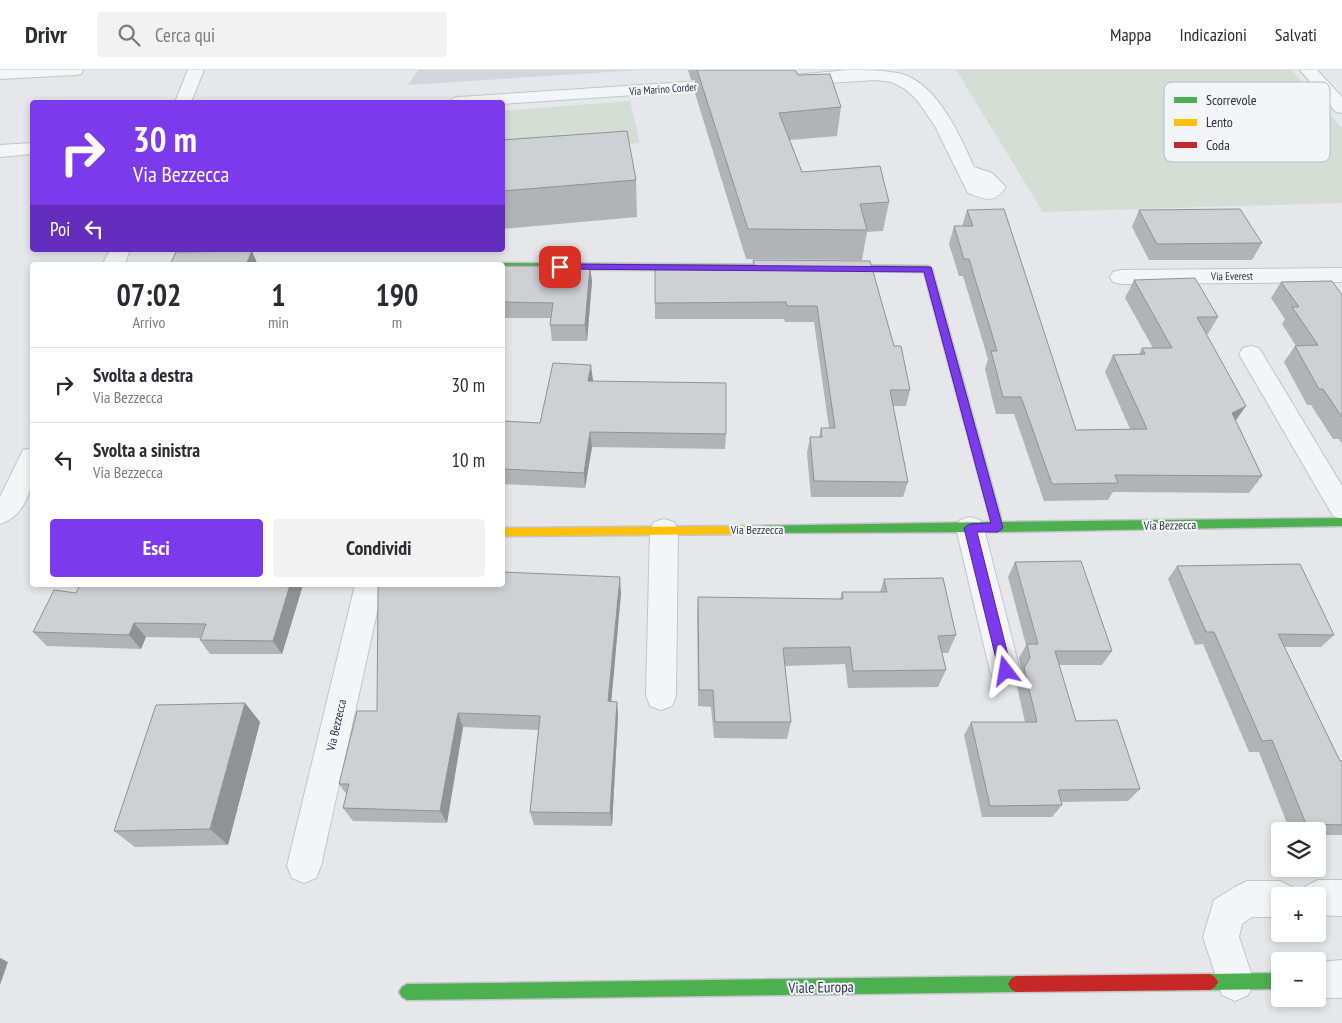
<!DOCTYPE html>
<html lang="it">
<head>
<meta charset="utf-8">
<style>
	body { margin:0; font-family:"PT Sans Narrow",sans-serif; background:#f2f2f3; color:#2b2b33; height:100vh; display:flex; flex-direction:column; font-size:19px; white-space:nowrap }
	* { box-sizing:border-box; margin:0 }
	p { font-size:16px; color:#7c7c81 }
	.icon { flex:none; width:28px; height:28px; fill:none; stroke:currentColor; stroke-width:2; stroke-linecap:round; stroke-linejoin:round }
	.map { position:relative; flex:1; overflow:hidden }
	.side { position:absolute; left:30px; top:192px; width:475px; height:325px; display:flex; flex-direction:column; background:#fff; border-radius:5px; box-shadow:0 2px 8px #0003 }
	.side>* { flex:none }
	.banner { position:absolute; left:30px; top:30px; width:475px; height:152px; border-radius:5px; box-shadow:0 2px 8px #0003; background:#7c3aed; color:#fff; overflow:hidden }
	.tools { position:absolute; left:1271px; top:752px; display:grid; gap:10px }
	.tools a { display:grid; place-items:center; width:55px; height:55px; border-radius:5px; background:#fff; box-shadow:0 2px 8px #0003; font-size:25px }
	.pin { position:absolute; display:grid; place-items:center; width:42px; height:42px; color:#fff; margin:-21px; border-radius:10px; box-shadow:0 2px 8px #0006 }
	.me { position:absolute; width:55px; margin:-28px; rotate:346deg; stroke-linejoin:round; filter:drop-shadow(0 0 4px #0008) }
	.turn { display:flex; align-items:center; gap:18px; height:105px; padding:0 20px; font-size:22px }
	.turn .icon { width:65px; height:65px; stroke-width:2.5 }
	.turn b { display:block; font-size:35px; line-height:42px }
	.then { display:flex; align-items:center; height:48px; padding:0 20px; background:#0003; gap:10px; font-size:19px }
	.eta { display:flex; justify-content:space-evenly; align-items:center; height:85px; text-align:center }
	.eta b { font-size:30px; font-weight:600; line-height:35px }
	.cta { display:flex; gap:10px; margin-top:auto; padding:10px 20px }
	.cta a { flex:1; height:58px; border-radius:5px; background:#7c3aed; color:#fff; font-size:20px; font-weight:600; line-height:58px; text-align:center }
	.cta a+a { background:#f2f2f3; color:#2b2b33 }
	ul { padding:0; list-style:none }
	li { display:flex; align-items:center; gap:15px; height:75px; padding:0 20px; border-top:1px solid #e1e1e2 }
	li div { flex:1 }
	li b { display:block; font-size:19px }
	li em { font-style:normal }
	header { display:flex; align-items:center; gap:30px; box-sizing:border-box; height:70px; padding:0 25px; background:#fff; border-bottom:1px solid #e1e1e2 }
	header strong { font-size:24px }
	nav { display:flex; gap:28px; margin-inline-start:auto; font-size:18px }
	.search { width:350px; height:45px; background:#f2f2f3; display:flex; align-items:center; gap:12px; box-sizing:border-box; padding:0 18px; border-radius:5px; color:#7c7c81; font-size:19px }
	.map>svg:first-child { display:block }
	.built { fill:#d3d6dd }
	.green { fill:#d5ded5 }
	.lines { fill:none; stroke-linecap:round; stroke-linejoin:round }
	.street-casing { stroke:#c3c5c8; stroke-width:2 }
	.fast-casing { stroke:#c3c5c8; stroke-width:3 }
	.slow-casing { stroke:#c3c5c8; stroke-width:3 }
	.jam-casing { stroke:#c3c5c8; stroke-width:3 }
	.street { fill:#f4f5f6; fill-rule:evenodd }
	.fast { fill:#4caf50; fill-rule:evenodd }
	.slow { fill:#ffc107; fill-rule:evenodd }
	.jam { fill:#c62828; fill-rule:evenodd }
	.wall { fill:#b1b3b6 }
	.shaded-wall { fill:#909294 }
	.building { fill:#ced0d4; stroke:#909294 }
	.route { fill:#7c3aed; stroke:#51269a }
	.labels { text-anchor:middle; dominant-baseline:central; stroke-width:4; stroke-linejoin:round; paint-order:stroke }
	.far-street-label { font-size:11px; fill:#293345; stroke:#f3f5f9 }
	.street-label { font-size:12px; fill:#293345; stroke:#f3f5f9 }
	.near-street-label { font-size:15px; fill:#293345; stroke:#f3f5f9 }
	.key { fill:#f3f5f9; stroke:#b6bbc3; stroke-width:1 }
	.key-label { font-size:14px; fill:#293345 }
</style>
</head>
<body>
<header>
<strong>Drivr</strong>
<div class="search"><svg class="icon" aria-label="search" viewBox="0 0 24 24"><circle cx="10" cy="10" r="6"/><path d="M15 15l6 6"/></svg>Cerca qui</div>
<nav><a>Mappa</a><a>Indicazioni</a><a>Salvati</a></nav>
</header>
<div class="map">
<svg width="1342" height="953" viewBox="0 0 1342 953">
	<rect width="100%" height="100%" fill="#e5e7ea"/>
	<path class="built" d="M 418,0 L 640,0 L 408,15 Z"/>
	<path class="green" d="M 956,0 L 1292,0 L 1342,58 L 1342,133 L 1043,142 Z
		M 630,31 L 640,73 L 503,85 L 503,41 Z"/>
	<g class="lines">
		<g class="street-casing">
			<path id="street" d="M 0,0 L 83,0 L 81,4 L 75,5 L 0,9 Z
				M 188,0 L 204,0 L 191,32 L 175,32 Z
				M 848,0 C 866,0 885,0 902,4 C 938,15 960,66 974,97 L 992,103 L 1006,117 C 993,135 986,129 968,123 L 935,56 L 917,30 L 905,19 L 892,12 L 876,10 L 795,15 L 789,14 L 786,10 L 789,6 L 795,5 Z
				M 1300,0 L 1317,0 L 1342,27 L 1342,43 L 1336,42 Z
				M 732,9 L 738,10 L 741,14 L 738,18 L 502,34 L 502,32 L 450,32 L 453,28 L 459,27 Z
				M 32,73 L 32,84 L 0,87 L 0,75 Z
				M 110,180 L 130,180 L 124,195 L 102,195 Z
				M 1342,198 L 1342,212 L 1121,214 L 1113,212 L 1110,207 L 1113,202 L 1121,200 Z
				M 1251,276 L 1259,278 L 1342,416 L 1342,449 L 1333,446 L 1239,284 L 1243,278 Z
				M 32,378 C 36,405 31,444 0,454 L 0,427 L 23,380 Z
				M 970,447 L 980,450 L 984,458 L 1020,601 L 1016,610 L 1005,614 L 994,610 L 990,601 L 956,458 L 960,450 Z
				M 664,449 L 674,452 L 678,460 L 676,626 L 672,636 L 661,640 L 650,636 L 646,626 L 650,460 L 654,452 Z
				M 355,515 L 383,515 L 321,796 L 316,808 L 304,813 L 292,808 L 287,796 Z
				M 1318,810 L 1342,810 L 1342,846 L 1318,845 L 1318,826 L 1301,826 L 1306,816 Z
				M 1247,811 L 1280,811 L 1292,817 L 1297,826 L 1280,826 L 1280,847 L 1252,847 L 1242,854 L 1239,867 L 1254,912 L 1248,925 L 1235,931 L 1222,925 L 1203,867 L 1214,830 L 1235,817 Z
				M 1342,890 L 1342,928 L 1318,928 L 1318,892 Z"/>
		</g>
		<g class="fast-casing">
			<path id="fast" d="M 502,193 L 789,195 L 793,198 L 789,201 L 502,199 L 502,195 L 498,195 Z
				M 835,195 L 928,196 L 932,199 L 1002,452 L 1342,448 L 1342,456 L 998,462 L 748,463 L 746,460 L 748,457 L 752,456 L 991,452 L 924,202 L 832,200 L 832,196 Z
				M 1280,903 L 1280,919 L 1210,920 L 1205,917 L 1202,912 L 1205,907 L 1210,904 Z
				M 1016,906 L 1021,909 L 1024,914 L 1021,919 L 1016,922 L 407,930 L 402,927 L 399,922 L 402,917 L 407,914 Z"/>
		</g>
		<g class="slow-casing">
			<path id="slow" d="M 752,456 L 756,457 L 758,460 L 756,463 L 752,464 L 502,466 L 502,458 Z"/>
		</g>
		<g class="jam-casing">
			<path id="jam" d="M 1210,904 L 1215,907 L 1218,912 L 1215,917 L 1210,920 L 1016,922 L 1011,919 L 1008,914 L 1011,909 L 1016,906 Z"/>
		</g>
		<use href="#street" class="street"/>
		<use href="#fast" class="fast"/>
		<use href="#slow" class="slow"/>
		<use href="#jam" class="jam"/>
	</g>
	<path class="wall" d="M 688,0 L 795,0 L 798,5 L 841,37 L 837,66 L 790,70 L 802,102 L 889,132 L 883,161 L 867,162 L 862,190 L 746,189 L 695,23 L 695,10 L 691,10 Z
		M 502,70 L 636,110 L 637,147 L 502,159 Z
		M 967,140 L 1076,360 L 1130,359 L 1105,302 L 1113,285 L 1139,284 L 1142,278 L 1153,278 L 1125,228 L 1134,210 L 1218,247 L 1208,264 L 1206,264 L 1236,351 L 1262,406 L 1249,423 L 1113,422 L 1108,430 L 1044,431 L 1014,344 L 996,344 L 985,299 L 988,289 L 963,206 L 959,206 L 949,174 L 954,156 L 962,156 Z
		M 1139,140 L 1262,173 L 1252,190 L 1149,190 L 1132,157 Z
		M 753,190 L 894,276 L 910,320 L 906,336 L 893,336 L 908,412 L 903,427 L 811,427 L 807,383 L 810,367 L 819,367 L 821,358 L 829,358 L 814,252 L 785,252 L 784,249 L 655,249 L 655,200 L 752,200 Z
		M 502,196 L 592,211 L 587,271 L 552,271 L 550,255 L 550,248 L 502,248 Z
		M 1281,212 L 1342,225 L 1342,374 L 1339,369 L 1333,369 L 1311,335 L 1307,335 L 1284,292 L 1295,276 L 1296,276 L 1282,254 L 1285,249 L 1271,228 Z
		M 593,312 L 726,364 L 725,379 L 592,377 L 585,418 L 502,414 L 502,351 L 540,353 Z
		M 1015,492 L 1112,581 L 1102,595 L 1059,595 L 1076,651 L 1140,719 L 1128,731 L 1061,732 L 1062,735 L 1052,747 L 982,747 L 964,665 L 971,652 L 1025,652 L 1016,612 L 1022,602 L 1019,588 L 1026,575 L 1008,507 Z
		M 1177,496 L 1334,565 L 1321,577 L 1284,577 L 1340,691 L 1342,691 L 1342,765 L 1318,765 L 1318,761 L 1290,761 L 1259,682 L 1249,682 L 1203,574 L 1195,575 L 1168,509 Z
		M 884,509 L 956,565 L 948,583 L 942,583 L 946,600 L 938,617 L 848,618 L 845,594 L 784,596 L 791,652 L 787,669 L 714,668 L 711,637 L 698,636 L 697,545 L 698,527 L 840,529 L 842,522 L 880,522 Z
		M 80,515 L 303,515 L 282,584 L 210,584 L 200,570 L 201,568 L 146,567 L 141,579 L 47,576 L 33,562 L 76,523 Z
		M 621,523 L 611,631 L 617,632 L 618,646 L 612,756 L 534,755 L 530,742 L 538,660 L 463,657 L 447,753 L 353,751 L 343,738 L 347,725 L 339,714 L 377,641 Z
		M 245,633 L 260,652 L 228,775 L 135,777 L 114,761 Z"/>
	<path class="shaded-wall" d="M 252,181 L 258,195 L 246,195 Z
		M 590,196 L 592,211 L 587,271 L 585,255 Z
		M 591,295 L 593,311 L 590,327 L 588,311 Z
		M 1246,336 L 1234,353 L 1232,343 Z
		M 590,362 L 592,377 L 585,418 L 584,403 Z
		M 620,507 L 621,523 L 610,646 L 608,631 Z
		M 290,515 L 303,515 L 282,584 L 273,571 Z
		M 134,553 L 146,567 L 141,579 L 129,565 Z
		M 617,632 L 618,646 L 612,756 L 610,743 Z
		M 245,633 L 260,652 L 228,775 L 210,759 Z
		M 458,643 L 463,657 L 447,753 L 440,741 Z
		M 0,888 L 8,892 L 0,915 Z"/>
	<path class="building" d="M 697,0 L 795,0 L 798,5 L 830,4 L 841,37 L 779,43 L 802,102 L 880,96 L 889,132 L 860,134 L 867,160 L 748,159 Z
		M 627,61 L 636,110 L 502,121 L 502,70 Z
		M 1004,139 L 1076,360 L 1147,359 L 1113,285 L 1145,284 L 1142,278 L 1172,278 L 1134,210 L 1195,208 L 1218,247 L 1197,247 L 1246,336 L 1232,343 L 1262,406 L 1115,405 L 1118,413 L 1052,414 L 1021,327 L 1003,327 L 991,281 L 997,281 L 969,189 L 964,189 L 954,156 L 973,156 L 967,140 Z
		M 1240,139 L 1262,173 L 1157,174 L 1139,140 Z
		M 252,181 L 246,195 L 170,195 L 176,182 Z
		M 753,190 L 870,191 L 894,276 L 901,276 L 910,320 L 890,320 L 908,412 L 814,411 L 810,367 L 822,367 L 821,358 L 835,358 L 817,236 L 787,236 L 786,232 L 655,233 L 655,200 L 756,200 Z
		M 502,196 L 590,196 L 585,255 L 550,255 L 553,233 L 502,232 Z
		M 1332,211 L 1342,225 L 1342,347 L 1323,319 L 1319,319 L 1295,276 L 1318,275 L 1292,237 L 1299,237 L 1281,212 Z
		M 553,293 L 591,295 L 588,311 L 726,313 L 726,364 L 590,362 L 584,403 L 502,399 L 502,351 L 540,353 Z
		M 1081,491 L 1112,581 L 1055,581 L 1076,651 L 1117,650 L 1140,719 L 1058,720 L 1062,735 L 990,736 L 971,652 L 1037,652 L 1024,598 L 1030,588 L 1027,574 L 1038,574 L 1015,492 Z
		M 1300,494 L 1334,565 L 1278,564 L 1340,691 L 1342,691 L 1342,755 L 1306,754 L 1272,670 L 1262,671 L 1214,562 L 1206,562 L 1177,496 Z
		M 502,502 L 620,507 L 608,631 L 617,632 L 610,743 L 530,742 L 540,646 L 458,643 L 440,741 L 343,738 L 349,714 L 339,714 L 357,641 L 377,641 L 378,520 L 379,515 L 502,515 Z
		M 943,508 L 956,565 L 938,566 L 946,600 L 853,601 L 850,577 L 783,578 L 791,652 L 715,652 L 713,620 L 699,620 L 698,527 L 843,529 L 842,522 L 887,522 L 884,509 Z
		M 80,515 L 290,515 L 273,571 L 200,570 L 206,554 L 134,553 L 129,565 L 33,562 L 54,520 L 76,523 Z
		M 245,633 L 210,759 L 114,761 L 156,635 Z"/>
	<path class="route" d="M 560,194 L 931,197 L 1003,458 L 998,462 L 977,462 L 1012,601 L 1010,605 L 1006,607 L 1001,605 L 999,601 L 964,458 L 970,454 L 991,453 L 924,202 L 557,199 L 557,195 Z"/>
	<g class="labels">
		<g class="far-street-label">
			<text transform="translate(663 19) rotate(-4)">Via Marino Corder</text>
			<text transform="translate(1232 206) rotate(-1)">Via Everest</text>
		</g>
		<g class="street-label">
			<text transform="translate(1170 455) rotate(-1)">Via Bezzecca</text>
			<text x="757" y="459">Via Bezzecca</text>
			<text transform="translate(336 655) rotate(-77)">Via Bezzecca</text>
		</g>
		<g class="near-street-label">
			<text transform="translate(821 917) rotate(-1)">Viale Europa</text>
		</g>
	</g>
	<rect x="1164" y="12" width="166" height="80" rx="8" class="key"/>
	<rect x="1174" y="27" width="23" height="6" fill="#4caf50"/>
	<rect x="1174" y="49" width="23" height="7" fill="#ffc107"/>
	<rect x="1174" y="72" width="23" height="6" fill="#c62828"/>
	<g class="key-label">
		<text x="1206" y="35">Scorrevole</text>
		<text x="1206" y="57">Lento</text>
		<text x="1206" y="80">Coda</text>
	</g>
</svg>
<div class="tools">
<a><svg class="icon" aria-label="layers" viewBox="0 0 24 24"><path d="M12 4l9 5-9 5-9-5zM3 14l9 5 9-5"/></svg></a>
<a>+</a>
<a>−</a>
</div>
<div class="pin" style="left:560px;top:197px;background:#d93025"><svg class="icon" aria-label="arrive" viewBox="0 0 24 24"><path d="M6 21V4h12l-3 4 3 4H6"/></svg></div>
<svg class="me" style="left:1006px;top:601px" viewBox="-20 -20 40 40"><path d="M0-17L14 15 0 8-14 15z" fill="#7c3aed" stroke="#fff" stroke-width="4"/></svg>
<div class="banner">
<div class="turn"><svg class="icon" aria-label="right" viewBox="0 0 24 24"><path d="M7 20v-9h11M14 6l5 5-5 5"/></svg><div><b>30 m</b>Via Bezzecca</div></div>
<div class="then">Poi<svg class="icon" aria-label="left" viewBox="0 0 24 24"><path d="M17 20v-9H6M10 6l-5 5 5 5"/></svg></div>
</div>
<section class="side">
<div class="eta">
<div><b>07:02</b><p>Arrivo</p></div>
<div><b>1</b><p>min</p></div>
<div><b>190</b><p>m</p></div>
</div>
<ul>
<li><svg class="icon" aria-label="right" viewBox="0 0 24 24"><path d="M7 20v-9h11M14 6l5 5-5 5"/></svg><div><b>Svolta a destra</b><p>Via Bezzecca</p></div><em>30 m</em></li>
<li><svg class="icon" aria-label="left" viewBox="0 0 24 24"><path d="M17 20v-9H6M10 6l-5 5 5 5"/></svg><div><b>Svolta a sinistra</b><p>Via Bezzecca</p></div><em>10 m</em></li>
</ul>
<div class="cta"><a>Esci</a><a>Condividi</a></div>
</section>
</div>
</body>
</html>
